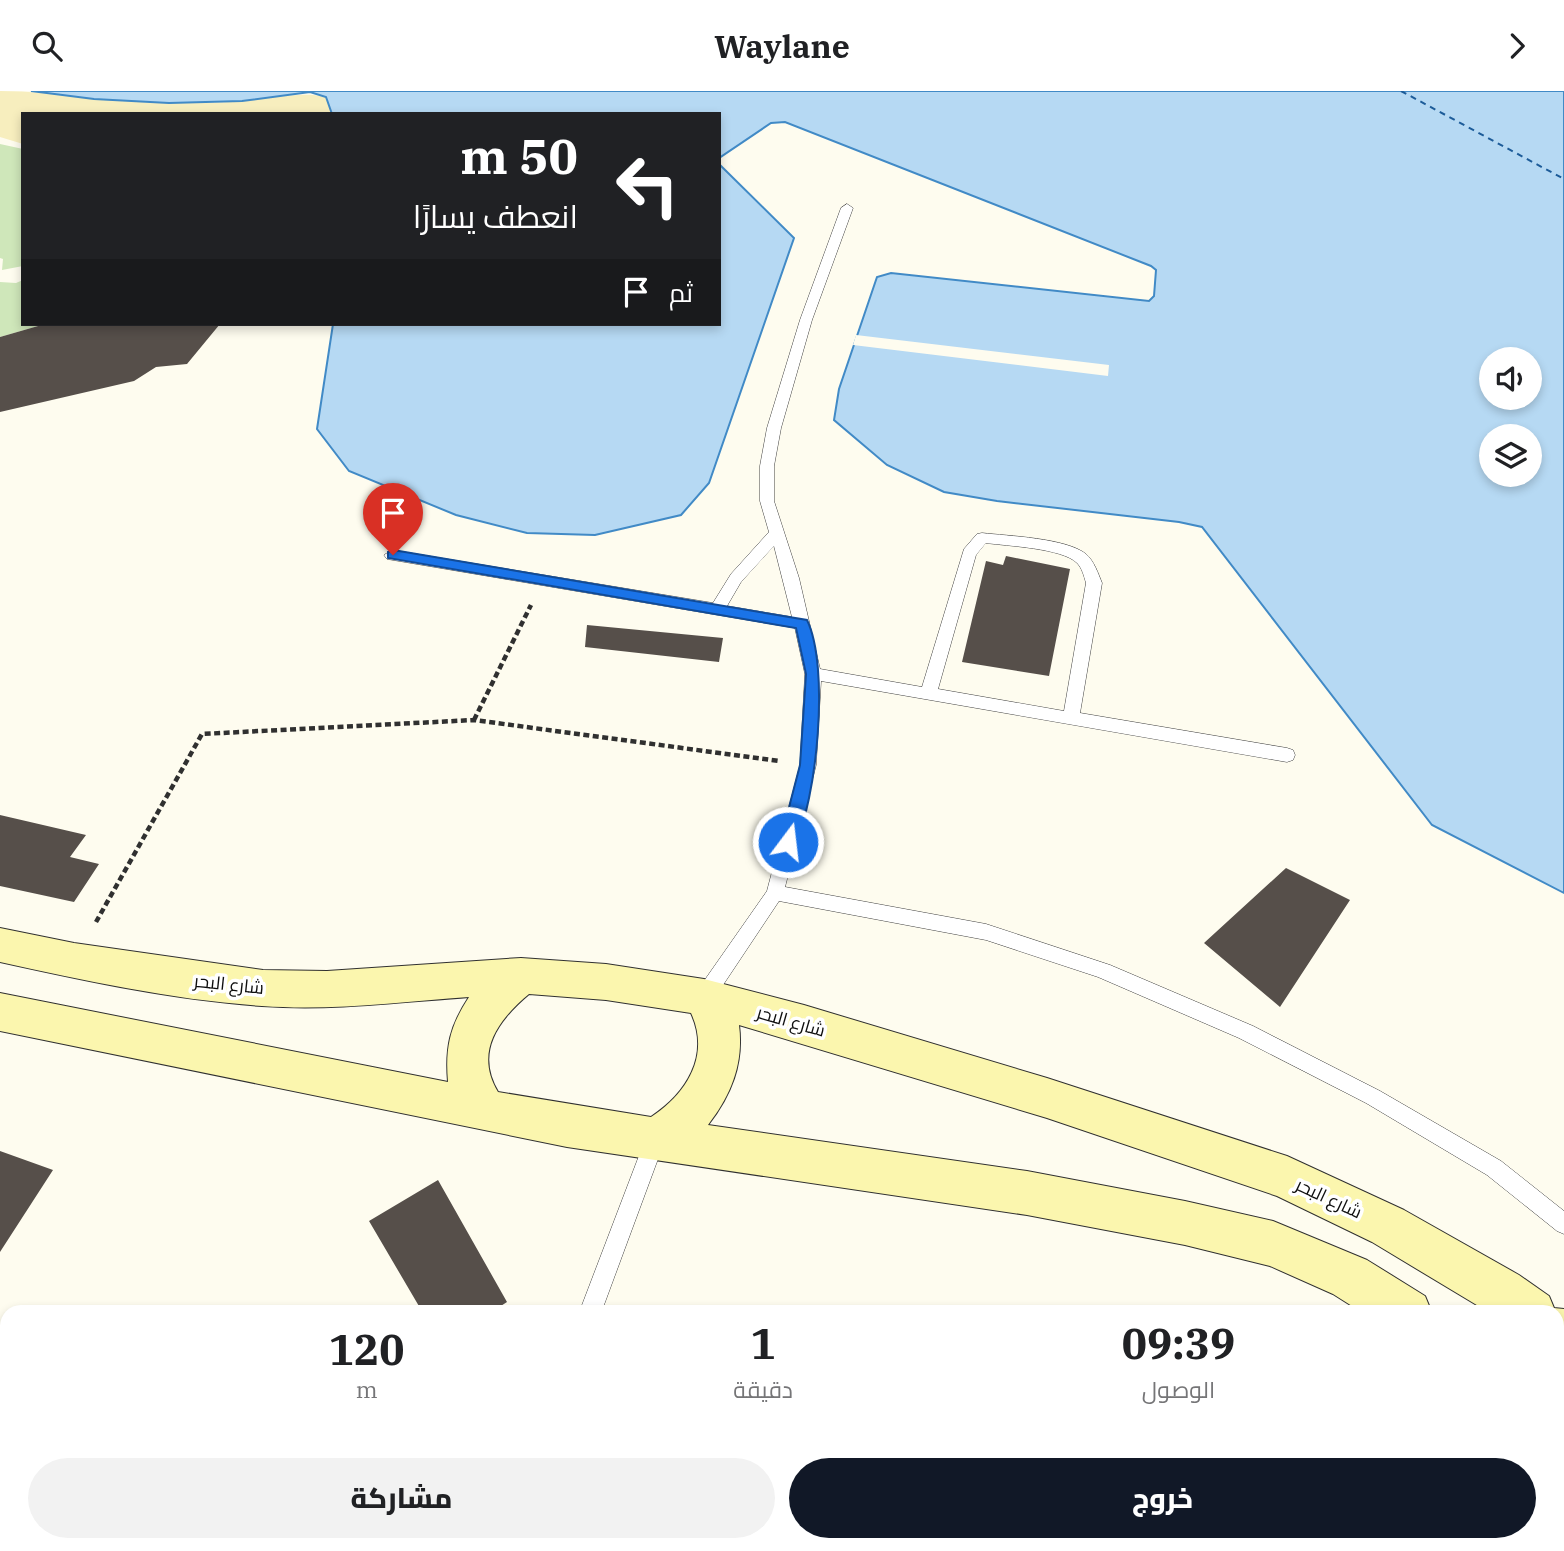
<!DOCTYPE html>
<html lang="ar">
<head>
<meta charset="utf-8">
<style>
	body { margin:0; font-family:"IBM Plex Serif",Cairo,serif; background:#f2f2f2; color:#202124; direction:rtl; height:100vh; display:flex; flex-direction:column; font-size:26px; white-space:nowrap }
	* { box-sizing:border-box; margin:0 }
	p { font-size:23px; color:#757577 }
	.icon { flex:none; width:38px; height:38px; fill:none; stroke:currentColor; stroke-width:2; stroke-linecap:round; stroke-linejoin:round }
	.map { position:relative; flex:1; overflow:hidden; direction:ltr }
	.side { position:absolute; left:0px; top:1214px; width:1564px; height:247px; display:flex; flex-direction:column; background:#fff; border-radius:21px 21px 0 0; box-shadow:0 4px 10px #0003; direction:rtl }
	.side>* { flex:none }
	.hud { position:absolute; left:21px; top:21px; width:700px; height:214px; border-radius:0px; box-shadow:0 4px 10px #0003; direction:rtl; background:#202124; color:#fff; overflow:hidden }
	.buttons { position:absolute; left:1479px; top:256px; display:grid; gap:14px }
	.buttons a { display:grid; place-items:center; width:63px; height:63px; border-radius:50%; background:#fff; box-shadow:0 4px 10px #0003; font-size:35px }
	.pin { position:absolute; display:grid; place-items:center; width:60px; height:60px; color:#fff; margin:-72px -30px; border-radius:50% 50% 50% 0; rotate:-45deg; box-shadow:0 0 7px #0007 }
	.pin .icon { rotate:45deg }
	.me { position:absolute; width:77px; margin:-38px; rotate:15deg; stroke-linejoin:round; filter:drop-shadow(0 0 5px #0008) }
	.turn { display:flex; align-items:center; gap:24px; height:147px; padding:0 28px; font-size:32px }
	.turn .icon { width:91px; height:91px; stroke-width:2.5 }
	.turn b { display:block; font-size:49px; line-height:60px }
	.then { display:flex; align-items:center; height:66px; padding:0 28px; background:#0003; gap:14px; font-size:26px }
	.eta { display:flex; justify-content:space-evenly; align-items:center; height:119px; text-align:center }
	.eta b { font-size:42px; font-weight:800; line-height:49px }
	.button { display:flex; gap:14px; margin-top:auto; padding:14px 28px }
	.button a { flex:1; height:80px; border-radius:42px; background:#111827; color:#fff; font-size:28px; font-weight:800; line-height:80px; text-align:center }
	.button a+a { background:#f2f2f2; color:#202124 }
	header { display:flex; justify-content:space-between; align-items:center; height:91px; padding:0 28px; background:#fff; font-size:32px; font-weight:800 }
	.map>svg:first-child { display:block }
	.green { fill:#cfe7ba }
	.sand { fill:#f7eebe }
	.water { fill:#b6d9f3; stroke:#418ac6; stroke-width:2; fill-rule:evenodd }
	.pier { fill:#fefcef }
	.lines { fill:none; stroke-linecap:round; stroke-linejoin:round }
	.ferry { stroke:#1d5c99; stroke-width:2; stroke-dasharray:6 5; stroke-linecap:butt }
	.building { fill:#564f4a }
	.lane-casing { stroke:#414141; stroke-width:1 }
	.secondary-casing { stroke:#303030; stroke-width:2 }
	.path { stroke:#303030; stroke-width:4.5; stroke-dasharray:6 3.5; stroke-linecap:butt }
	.lane { fill:#fff; fill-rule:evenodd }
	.secondary { fill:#fbf6ae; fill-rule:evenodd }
	.route { fill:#1a73e8; stroke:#114b97; stroke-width:2 }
	.labels { text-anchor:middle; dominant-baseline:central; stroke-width:7; stroke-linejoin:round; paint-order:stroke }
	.street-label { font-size:18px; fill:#0e0e0e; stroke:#fff }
</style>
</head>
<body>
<header><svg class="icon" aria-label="forward" viewBox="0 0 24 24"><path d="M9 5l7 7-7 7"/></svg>Waylane<svg class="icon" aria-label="search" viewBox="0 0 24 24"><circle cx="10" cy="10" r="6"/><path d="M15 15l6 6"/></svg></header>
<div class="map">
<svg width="1564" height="1460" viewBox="0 0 1564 1460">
	<rect width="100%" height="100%" fill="#fefcef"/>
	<path class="green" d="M 0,53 L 23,58 L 23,175 L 2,179 L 3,168 L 0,167 Z
		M 23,189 L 23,233 L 45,233 L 0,246 L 0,191 L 16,192 Z"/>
	<path class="sand" d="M 0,0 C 57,0 114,12 172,12 C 195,12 219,12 242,10 C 270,8 299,0 326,6 L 332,23 L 23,23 L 23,53 L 0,46 Z"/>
	<path class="water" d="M 31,0 L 1564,0 L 1564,802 L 1432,734 L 1202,436 L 1179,431 L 997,410 L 944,401 L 887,374 L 834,329 L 839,298 L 877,186 L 891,182 L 1149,210 L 1154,205 L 1156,179 L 1151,175 L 785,31 L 771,32 L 719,67 L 719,23 L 332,23 L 326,6 L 310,1 L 242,10 L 169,12 L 94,8 ZM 1491,268 L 1530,268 L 1530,306 L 1491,306 ZM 1491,345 L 1530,345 L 1530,383 L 1491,383 Z
		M 719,73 L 794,147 L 709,392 L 681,424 L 595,444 L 527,442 L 456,424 L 349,380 L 317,338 L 333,233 L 719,233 Z"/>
	<path class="pier" d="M 856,244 L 1109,274 L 1108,285 L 853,254 Z"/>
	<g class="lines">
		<path class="ferry" d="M 1401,0 L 1564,88"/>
	</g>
	<path class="building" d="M 45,233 L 220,233 L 187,273 L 156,276 L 134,290 L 0,321 L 0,246 Z
		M 1006,465 L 1070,478 L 1049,585 L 962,571 L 986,470 L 1003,474 Z
		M 587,534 L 723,547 L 719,571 L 585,556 Z
		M 0,724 L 86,744 L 70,766 L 99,773 L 74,811 L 0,795 Z
		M 1286,777 L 1350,809 L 1280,916 L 1204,852 Z
		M 0,1060 L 53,1079 L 0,1161 Z
		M 438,1089 L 507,1211 L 490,1222 L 423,1222 L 369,1130 Z"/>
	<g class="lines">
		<g class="lane-casing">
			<path id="lane" d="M 847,113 L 853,117 L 812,229 L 781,337 L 774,375 L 774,410 L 799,487 L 820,578 L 922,596 L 964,458 L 977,443 L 982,442 C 1008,445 1066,447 1086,463 C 1094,470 1098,482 1102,492 L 1080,622 L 1287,657 L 1293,659 L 1295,664 L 1293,669 L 1287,671 L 821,590 L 816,674 L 785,796 L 986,833 L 1110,874 L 1253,935 L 1380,1000 L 1501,1070 L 1564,1120 L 1564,1143 L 1557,1140 L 1487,1084 L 1366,1012 L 1239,947 L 1098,886 L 986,849 L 779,810 L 711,912 L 704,914 L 697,912 L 694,906 L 697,900 L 767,800 L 800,674 L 805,583 L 795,537 L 387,468 L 384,464 L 392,459 L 713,512 L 731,483 L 769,441 L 760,410 L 760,375 L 767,337 L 800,229 L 841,117 ZM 986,452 C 1007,455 1062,457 1077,472 C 1082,477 1084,485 1086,492 L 1064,620 L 938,598 L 976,464 ZM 774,455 L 792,526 L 727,515 L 741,491 Z
				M 655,1039 L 662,1042 L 665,1049 L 601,1222 L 579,1222 L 645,1049 L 648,1042 Z
				M 1564,1432 L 1564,1460 L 1549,1460 L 1547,1454 L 1558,1454 L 1558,1435 Z
				M 321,1454 L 351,1454 L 349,1460 L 319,1460 Z
				M 659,1454 L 685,1454 L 687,1460 L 661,1460 Z"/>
		</g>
		<g class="secondary-casing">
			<path id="secondary" d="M 0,837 L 74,852 L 263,879 L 327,880 L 521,867 L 606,873 L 704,888 L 804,914 L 1047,987 L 1287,1065 L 1404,1119 L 1519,1184 L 1549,1205 L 1554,1217 L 1564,1218 L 1564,1268 L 1558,1266 L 1558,1222 L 1490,1222 L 1372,1151 L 1277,1105 L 1047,1027 L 739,934 C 744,973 731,1004 708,1034 L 1027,1080 L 1185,1110 L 1273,1130 L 1367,1169 L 1425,1205 L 1432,1222 L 1363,1222 L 1333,1203 L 1270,1175 L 1185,1154 L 1027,1124 L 567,1056 L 0,940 L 0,902 L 448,991 C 445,956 450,935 469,906 C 401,911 331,920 262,915 C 174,909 86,890 0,871 ZM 529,903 L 606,909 L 691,922 C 711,965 686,1003 651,1026 L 498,1001 C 474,961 498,929 529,903 Z
				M 1558,1312 L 1564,1314 L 1564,1367 L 1558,1365 Z"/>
		</g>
		<path class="path" d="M 474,629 L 531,514
			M 96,831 L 202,643 L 474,629 L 779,670"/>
		<use href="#lane" class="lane"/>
		<use href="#secondary" class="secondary"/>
	</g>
	<path class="route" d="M 393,459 L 807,529 C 830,576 817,709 794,756 L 788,757 L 780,751 L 800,674 L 806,583 L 796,537 L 388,467 L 388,461 Z"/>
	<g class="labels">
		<g class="street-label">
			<text transform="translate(229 893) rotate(6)">شارع البحر</text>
			<text transform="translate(791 930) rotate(16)">شارع البحر</text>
			<text transform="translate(1329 1107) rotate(25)">شارع البحر</text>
		</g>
	</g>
</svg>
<div class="buttons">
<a><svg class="icon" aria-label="sound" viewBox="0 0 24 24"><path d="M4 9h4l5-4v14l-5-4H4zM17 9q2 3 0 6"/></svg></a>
<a><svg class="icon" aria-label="layers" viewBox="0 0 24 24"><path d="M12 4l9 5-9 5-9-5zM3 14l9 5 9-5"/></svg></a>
</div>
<div class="pin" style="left:393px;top:464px;background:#d93025"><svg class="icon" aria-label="arrive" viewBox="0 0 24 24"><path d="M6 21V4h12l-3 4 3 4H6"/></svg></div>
<svg class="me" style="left:788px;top:751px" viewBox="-20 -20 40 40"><circle r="17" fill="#1a73e8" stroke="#fff" stroke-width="3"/><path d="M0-11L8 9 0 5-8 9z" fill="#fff"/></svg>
<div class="hud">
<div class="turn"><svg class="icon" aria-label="left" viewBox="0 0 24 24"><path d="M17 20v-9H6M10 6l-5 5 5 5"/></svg><div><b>50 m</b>انعطف يسارًا</div></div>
<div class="then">ثم<svg class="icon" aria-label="arrive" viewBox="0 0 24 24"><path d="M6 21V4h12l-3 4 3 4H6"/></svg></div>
</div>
<section class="side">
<div class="eta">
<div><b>09:39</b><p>الوصول</p></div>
<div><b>1</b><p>دقيقة</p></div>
<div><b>120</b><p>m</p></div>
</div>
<div class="button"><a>خروج</a><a>مشاركة</a></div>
</section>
</div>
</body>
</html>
